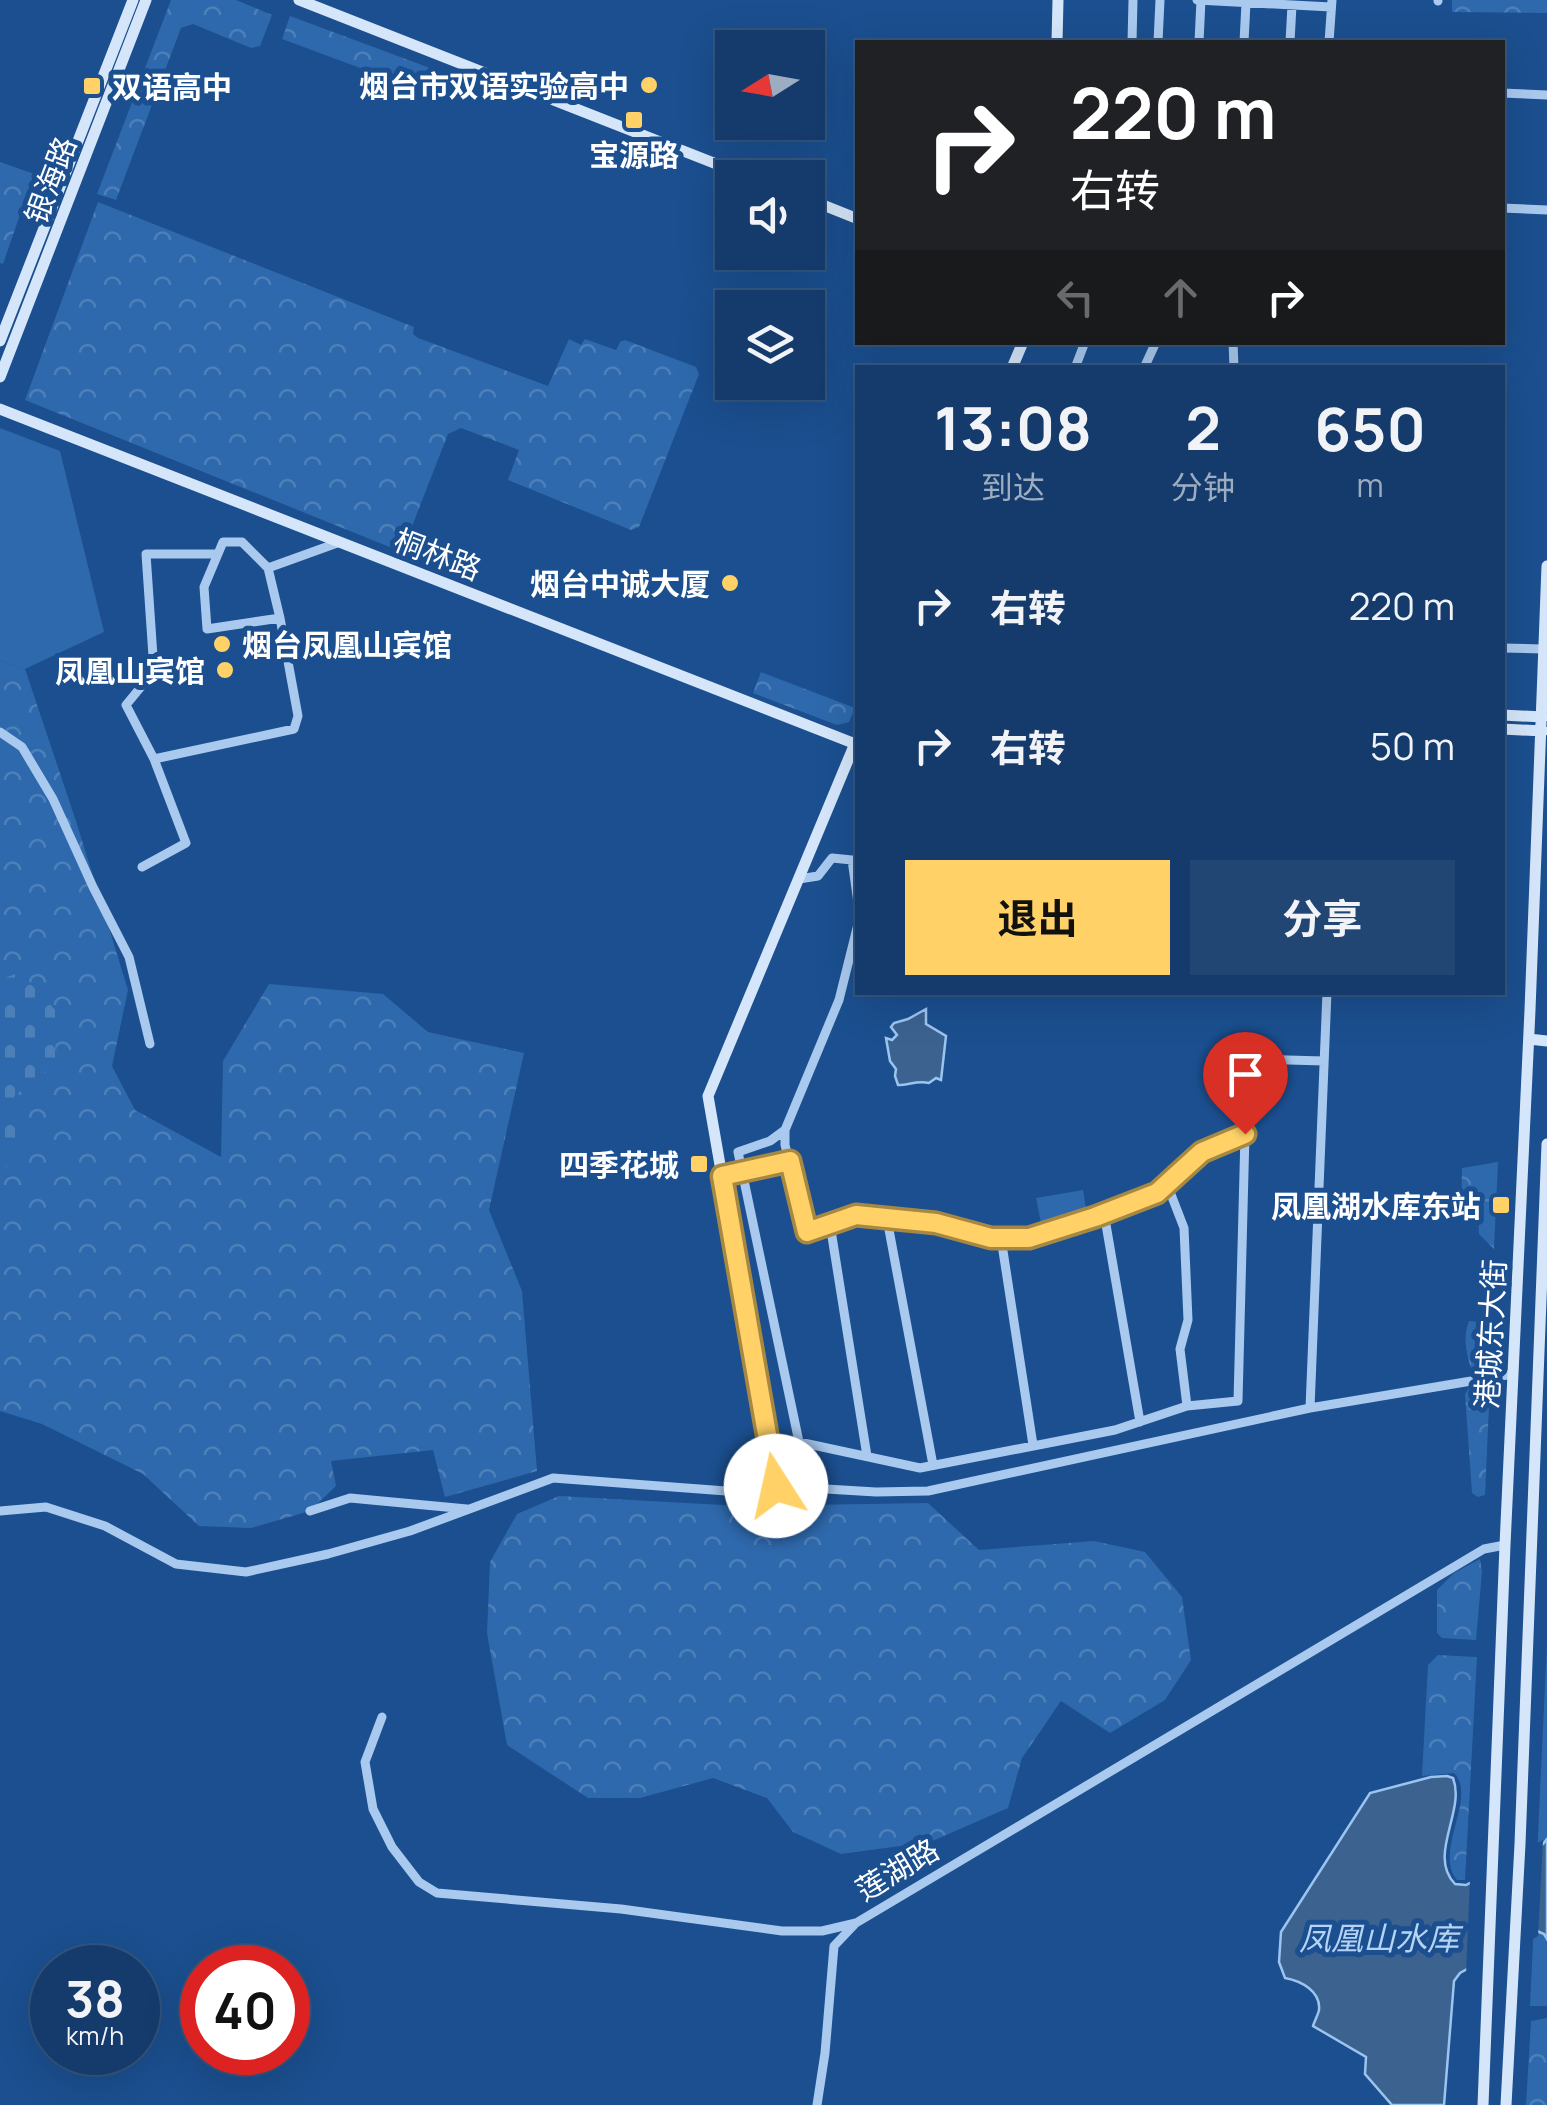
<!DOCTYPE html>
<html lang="zh">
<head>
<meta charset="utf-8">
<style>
	body { margin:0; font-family:Manrope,"Noto Sans SC",sans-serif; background:#214673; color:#f1f3f6; height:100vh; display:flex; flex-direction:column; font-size:38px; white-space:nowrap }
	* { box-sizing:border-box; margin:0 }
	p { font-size:32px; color:#9dadc1 }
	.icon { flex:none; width:55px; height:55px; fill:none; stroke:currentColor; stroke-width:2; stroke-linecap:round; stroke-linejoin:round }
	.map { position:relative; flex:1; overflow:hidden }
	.details { position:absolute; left:855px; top:365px; width:650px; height:630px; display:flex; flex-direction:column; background:#143b6b; border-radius:0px; box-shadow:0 10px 40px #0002,0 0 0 2px #33557e }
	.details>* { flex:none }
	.top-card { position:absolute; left:855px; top:40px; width:650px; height:305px; border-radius:0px; box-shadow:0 10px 40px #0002,0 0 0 2px #33557e; background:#202124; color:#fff; overflow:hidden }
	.needle { width:65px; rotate:259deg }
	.fabs { position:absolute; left:715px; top:30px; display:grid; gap:20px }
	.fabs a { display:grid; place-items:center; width:110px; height:110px; border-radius:0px; background:#143b6b; box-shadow:0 10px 40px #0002,0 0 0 2px #33557e; font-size:50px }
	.speed { position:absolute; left:30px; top:1945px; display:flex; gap:20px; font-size:50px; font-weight:700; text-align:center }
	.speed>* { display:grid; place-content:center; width:130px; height:130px; border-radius:50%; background:#143b6b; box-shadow:0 10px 40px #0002,0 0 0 2px #33557e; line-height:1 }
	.speed small { font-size:25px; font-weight:400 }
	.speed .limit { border:15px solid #d22; background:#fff; color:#111 }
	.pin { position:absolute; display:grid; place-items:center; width:85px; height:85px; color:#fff; margin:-102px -42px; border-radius:50% 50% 50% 0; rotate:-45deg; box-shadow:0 0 10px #0007 }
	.pin .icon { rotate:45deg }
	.me { position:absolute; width:110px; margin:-55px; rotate:350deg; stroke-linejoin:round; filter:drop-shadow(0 0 8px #0008) }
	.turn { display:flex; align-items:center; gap:35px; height:210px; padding:0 50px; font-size:45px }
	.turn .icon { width:130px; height:130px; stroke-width:2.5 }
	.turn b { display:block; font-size:70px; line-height:85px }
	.lanes { display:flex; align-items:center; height:95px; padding:0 50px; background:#0003; justify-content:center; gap:50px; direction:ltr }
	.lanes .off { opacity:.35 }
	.eta { display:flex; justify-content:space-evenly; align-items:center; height:170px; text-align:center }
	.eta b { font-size:60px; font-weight:700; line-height:70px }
	.action { display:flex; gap:20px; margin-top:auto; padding:20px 50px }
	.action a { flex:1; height:115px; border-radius:0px; background:#ffd166; color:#111; font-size:40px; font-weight:700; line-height:115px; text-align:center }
	.action a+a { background:#214673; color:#f1f3f6 }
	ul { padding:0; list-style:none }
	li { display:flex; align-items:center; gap:30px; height:140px; padding:0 50px }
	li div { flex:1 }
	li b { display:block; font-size:38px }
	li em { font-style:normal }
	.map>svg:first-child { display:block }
	.forest { fill:url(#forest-crowns) }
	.cemetery { fill:url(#cemetery-stones) }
	.green { fill:#2e69ad }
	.water { fill:#3c6290; stroke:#9cc4f0; stroke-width:2.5 }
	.pier { fill:#1b4f8f }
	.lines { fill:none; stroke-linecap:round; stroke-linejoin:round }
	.street { stroke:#a9c9ee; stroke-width:9 }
	.secondary { stroke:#d6e6fa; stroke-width:11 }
	.route-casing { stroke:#a68842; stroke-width:25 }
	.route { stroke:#ffd166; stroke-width:18 }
	.poi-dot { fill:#ffd166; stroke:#1b4f8f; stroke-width:4 }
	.labels { text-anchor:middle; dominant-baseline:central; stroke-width:10; stroke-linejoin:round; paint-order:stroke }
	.poi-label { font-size:30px; font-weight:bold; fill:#fff; stroke:#1b4f8f; text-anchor:end }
	.street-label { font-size:30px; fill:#fff; stroke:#1b4f8f }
	.water-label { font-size:32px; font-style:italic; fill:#b5d3f5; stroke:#1b4f8f }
</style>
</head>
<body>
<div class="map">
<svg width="1547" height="2105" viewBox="0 0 1547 2105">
	<defs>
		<pattern id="forest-crowns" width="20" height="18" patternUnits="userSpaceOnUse" patternTransform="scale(2.5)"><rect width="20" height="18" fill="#2e69ad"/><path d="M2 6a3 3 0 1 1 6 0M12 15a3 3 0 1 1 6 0" fill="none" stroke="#4d80b9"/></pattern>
		<pattern id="cemetery-stones" width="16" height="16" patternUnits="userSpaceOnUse" patternTransform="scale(2.5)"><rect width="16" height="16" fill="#2e69ad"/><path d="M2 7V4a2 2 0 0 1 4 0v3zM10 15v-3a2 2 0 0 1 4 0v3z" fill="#4d80b9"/></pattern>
	</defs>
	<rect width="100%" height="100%" fill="#1b4f8f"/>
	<path class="forest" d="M 171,0 L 236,0 L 272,15 L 260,46 L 251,48 L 193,24 L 181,28 L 116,200 L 97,194 Z
		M 1452,0 L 1547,0 L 1547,13 L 1452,12 Z
		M 290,16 L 430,68 L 422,91 L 282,39 Z
		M 0,162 L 34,174 L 3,264 L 0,263 Z
		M 98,202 L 414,327 L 413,334 L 418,338 L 548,386 L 569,339 L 581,345 L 585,339 L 616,350 L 620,342 L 625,340 L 696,367 L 699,374 L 639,527 L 631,530 L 508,480 L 519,450 L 461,428 L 448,434 L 402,552 L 25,400 Z
		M 0,660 L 25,669 L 76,821 L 128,990 L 112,1066 L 135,1110 L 221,1157 L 223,1061 L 269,984 L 383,994 L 428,1032 L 524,1053 L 489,1210 L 522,1291 L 537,1471 L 445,1497 L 433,1450 L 331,1461 L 336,1486 L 310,1511 L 251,1528 L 199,1526 L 143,1474 L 42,1424 L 0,1411 Z
		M 761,672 L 855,708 L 849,722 L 837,725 L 753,693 Z
		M 1498,1162 L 1494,1249 L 1479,1234 L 1478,1212 L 1461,1209 L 1462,1168 Z
		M 1469,1321 L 1491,1323 L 1489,1374 L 1473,1374 C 1467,1357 1462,1338 1469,1321 Z
		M 1490,1384 L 1485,1495 L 1478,1497 L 1472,1493 L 1465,1394 L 1469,1388 Z
		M 559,1496 L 740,1506 L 928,1503 L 979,1550 L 1094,1541 L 1145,1552 L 1182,1597 L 1191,1660 L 1165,1700 L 1110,1733 L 1061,1701 L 1022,1758 L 1008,1808 L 930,1842 L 841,1854 L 793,1832 L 767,1798 L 713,1778 L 640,1798 L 588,1798 L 507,1745 L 487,1633 L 490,1562 L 517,1514 Z
		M 1480,1559 L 1482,1572 L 1476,1640 L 1442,1638 L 1437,1633 L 1437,1590 L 1454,1573 Z
		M 1438,1655 L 1477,1657 L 1465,1880 L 1457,1880 C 1433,1851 1478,1798 1454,1773 L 1422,1776 L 1428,1665 Z
		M 1547,2018 L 1547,2105 L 1526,2105 L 1531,2021 Z"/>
	<path class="cemetery" d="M 20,972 L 56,1011 L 55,1064 L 14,1096 L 24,1143 L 0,1176 L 0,980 Z"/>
	<path class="green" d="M 0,428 L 60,451 L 104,632 L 25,669 L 0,660 Z
		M 1083,1190 L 1087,1215 L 1041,1223 L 1036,1198 Z
		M 1547,1642 L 1547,2006 L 1530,2006 Z"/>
	<path class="water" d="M 926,1009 L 926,1024 L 946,1036 L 941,1080 L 936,1078 L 929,1083 C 917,1080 910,1085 898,1085 L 895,1076 L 896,1069 L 890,1061 L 886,1038 L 892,1040 L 897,1035 L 891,1027 L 894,1023 L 908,1019 Z
		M 1447,1776 L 1453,1778 C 1466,1811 1427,1855 1455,1884 L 1466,1885 L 1543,1844 L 1547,1839 L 1547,1939 L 1544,1934 L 1537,1931 L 1460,1973 L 1454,1981 L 1444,2105 L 1392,2105 L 1365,2074 L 1366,2057 L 1313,2026 C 1313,2025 1319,2012 1319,2010 C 1321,1991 1301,1981 1285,1978 L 1279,1962 L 1281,1932 L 1370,1793 L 1431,1777 Z"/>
	<path class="pier" d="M 1543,1840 L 1538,1936 L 1466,1975 L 1470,1880 Z"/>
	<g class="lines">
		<path class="street" d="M 1197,0 L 1331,7
			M 1438,1 L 1438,0
			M 1132,42 L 1133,0
			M 1158,42 L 1160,0
			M 1199,42 L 1201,0
			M 1244,42 L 1246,3
			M 1290,42 L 1292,5
			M 1329,42 L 1332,0
			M 1502,93 L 1547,95
			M 1502,208 L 1547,210
			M 1233,342 L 1234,368
			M 1075,368 L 1085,342
			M 1144,368 L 1156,342
			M 268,568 L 280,618
			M 1502,648 L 1543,649
			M 0,732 L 22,747 L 53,799 L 93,887 L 129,957 L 150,1044
			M 154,759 L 126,705 L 154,671 L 146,554 L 218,554
			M 142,867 L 186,843 L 154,759 L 294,729 L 298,716 L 280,618 L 207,629 L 204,587 L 223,542 L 242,542 L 268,568 L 340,542
			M 799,879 L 818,876 L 832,858 L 852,860 L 858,903
			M 858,924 L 839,1000 L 785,1130 L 785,1145 L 807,1232 L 856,1215 L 936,1223 L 991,1238 L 1029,1238 L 1095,1217 L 1157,1193 L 1202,1152 L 1245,1134 L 1246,1059 L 1324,1061
			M 1327,992 L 1310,1408 L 1513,1374
			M 785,1130 L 770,1141 L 738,1152 L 799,1442 L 920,1468 L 1115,1430 L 1187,1406 L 1238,1401 L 1245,1134
			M 722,1176 L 790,1161
			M 1167,1184 L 1184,1228 L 1188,1320 L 1180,1349 L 1187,1406
			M 1104,1213 L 1140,1422
			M 887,1219 L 933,1465
			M 830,1224 L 867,1456
			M 1001,1238 L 1033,1445
			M 0,1511 L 46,1507 L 105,1526 L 176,1564 L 246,1572 L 328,1554 L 410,1531 L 553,1478 L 726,1491 L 776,1486 L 876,1492 L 928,1491 L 1310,1408
			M 310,1511 L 350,1498 L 467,1509
			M 382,1717 L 365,1762 L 373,1809 L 392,1847 L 419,1882 L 437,1893 L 621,1909 L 782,1931 L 822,1931 L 856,1923 L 1484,1549 L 1505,1545
			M 817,2105 L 825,2053 L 834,1946 L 854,1925"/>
		<path class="secondary" d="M 299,0 L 752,178
			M 1057,42 L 1058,0
			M 808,199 L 858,219
			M 0,341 L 133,0
			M 1012,368 L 1023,342
			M 0,377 L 146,0
			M 0,409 L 858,745
			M 1502,715 L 1543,717
			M 1502,729 L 1543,731
			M 1529,1039 L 1547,1041
			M 776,1486 L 708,1096 L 856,741
			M 1483,2105 L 1505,1545 L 1530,1010 L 1547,566
			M 1506,2105 L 1520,1844 L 1547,1144"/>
	</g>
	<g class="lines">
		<g class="route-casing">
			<path id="route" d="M 776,1486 L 722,1176 L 790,1161 L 807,1232 L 856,1215 L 936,1223 L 991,1238 L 1029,1238 L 1095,1217 L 1157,1193 L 1202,1152 L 1245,1134"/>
		</g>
		<use href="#route" class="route"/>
	</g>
	<g class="poi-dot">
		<circle cx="649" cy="85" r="10"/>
		<rect x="82" y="76" width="20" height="20" rx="5"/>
		<rect x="624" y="110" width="20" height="20" rx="5"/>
		<circle cx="730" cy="583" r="10"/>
		<circle cx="222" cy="644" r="10"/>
		<circle cx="225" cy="670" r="10"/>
		<rect x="689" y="1154" width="20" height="20" rx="5"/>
		<rect x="1491" y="1195" width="20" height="20" rx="5"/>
	</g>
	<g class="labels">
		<g class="poi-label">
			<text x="629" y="85">烟台市双语实验高中</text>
			<text x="112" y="86" text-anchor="start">双语高中</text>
			<text x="634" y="154" text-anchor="middle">宝源路</text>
			<text x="710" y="583">烟台中诚大厦</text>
			<text x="242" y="644" text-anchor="start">烟台凤凰山宾馆</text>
			<text x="205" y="670">凤凰山宾馆</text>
			<text x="679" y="1164">四季花城</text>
			<text x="1481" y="1205">凤凰湖水库东站</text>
		</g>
		<g class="street-label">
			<text transform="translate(50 180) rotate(-69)">银海路</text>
			<text transform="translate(438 554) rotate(21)">桐林路</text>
			<text transform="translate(1490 1334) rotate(-87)">港城东大街</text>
			<text transform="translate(897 1869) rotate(-31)">莲湖路</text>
		</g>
		<g class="water-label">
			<text x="1379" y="1938">凤凰山水库</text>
		</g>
	</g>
</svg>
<div class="fabs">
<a><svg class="needle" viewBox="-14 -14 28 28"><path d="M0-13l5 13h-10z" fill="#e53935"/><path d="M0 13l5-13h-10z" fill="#9dadc1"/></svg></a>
<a><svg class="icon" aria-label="sound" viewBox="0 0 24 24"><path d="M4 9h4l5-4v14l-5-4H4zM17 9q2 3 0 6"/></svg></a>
<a><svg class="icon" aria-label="layers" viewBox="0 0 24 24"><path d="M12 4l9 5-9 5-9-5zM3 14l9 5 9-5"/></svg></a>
</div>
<div class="speed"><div>38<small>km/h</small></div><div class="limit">40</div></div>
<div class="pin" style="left:1245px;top:1134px;background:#d93025"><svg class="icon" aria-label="arrive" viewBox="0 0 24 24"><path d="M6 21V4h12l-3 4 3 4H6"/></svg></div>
<svg class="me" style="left:776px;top:1486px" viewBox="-20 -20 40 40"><circle r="19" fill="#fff"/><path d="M0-13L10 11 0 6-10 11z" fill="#ffd166"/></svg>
<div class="top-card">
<div class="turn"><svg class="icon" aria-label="right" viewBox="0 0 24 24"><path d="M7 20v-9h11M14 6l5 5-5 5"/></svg><div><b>220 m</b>右转</div></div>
<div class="lanes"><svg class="icon off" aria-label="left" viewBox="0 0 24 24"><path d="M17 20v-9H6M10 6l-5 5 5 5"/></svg><svg class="icon off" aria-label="ahead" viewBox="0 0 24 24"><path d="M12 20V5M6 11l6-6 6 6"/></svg><svg class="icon" aria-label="right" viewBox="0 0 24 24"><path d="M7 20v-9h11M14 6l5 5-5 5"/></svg></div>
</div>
<section class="details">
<div class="eta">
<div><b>13:08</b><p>到达</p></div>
<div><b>2</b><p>分钟</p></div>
<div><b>650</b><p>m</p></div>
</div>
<ul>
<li><svg class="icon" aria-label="right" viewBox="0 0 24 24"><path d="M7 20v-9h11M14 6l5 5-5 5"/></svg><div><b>右转</b></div><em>220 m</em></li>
<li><svg class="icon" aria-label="right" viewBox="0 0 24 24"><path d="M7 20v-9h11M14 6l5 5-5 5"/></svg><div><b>右转</b></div><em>50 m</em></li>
</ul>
<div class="action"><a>退出</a><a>分享</a></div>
</section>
</div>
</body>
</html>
